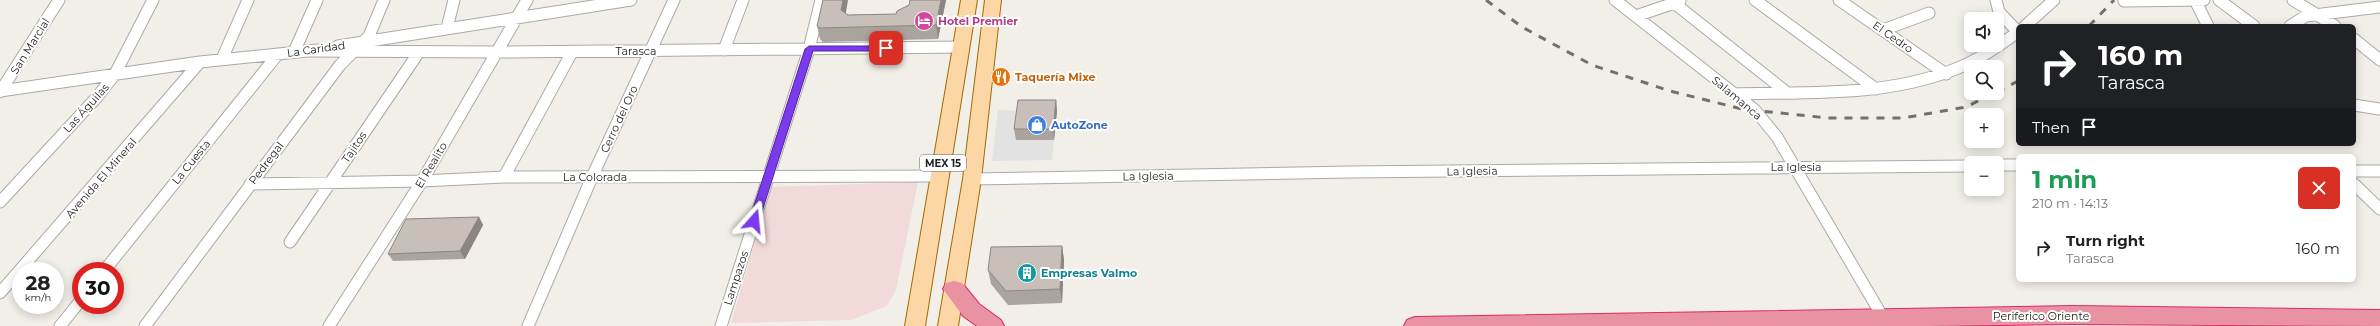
<!DOCTYPE html>
<html lang="en">
<head>
<meta charset="utf-8">
<style>
	body { margin:0; font-family:Montserrat,sans-serif; background:#f2f2f2; color:#222; height:100vh; display:flex; flex-direction:column; font-size:15px; white-space:nowrap }
	* { box-sizing:border-box; margin:0 }
	p { font-size:13px; color:#767676 }
	.icon { flex:none; width:22px; height:22px; fill:none; stroke:currentColor; stroke-width:2; stroke-linecap:round; stroke-linejoin:round }
	.map { position:relative; flex:1; overflow:hidden }
	.sheet { position:absolute; left:2016px; top:154px; width:340px; height:128px; display:flex; flex-direction:column; background:#fff; border-radius:6px; box-shadow:0 2px 10px #0003 }
	.sheet>* { flex:none }
	.guide { position:absolute; left:2016px; top:24px; width:340px; height:122px; border-radius:6px; box-shadow:0 2px 10px #0003; background:#202124; color:#fff; overflow:hidden }
	.controls { position:absolute; left:1964px; top:12px; display:grid; gap:8px }
	.controls a { display:grid; place-items:center; width:40px; height:40px; border-radius:6px; background:#fff; box-shadow:0 2px 10px #0003; font-size:20px }
	.speed { position:absolute; left:12px; top:262px; display:flex; gap:8px; font-size:20px; font-weight:700; text-align:center }
	.speed>* { display:grid; place-content:center; width:52px; height:52px; border-radius:50%; background:#fff; box-shadow:0 2px 10px #0003; line-height:1 }
	.speed small { font-size:10px; font-weight:400 }
	.speed .limit { border:6px solid #d22; background:#fff; color:#111 }
	.pin { position:absolute; display:grid; place-items:center; width:34px; height:34px; color:#fff; margin:-17px; border-radius:8px; box-shadow:0 2px 6px #0006 }
	.me { position:absolute; width:44px; margin:-22px; rotate:18deg; stroke-linejoin:round; filter:drop-shadow(0 0 3px #0008) }
	.turn { display:flex; align-items:center; gap:14px; height:84px; padding:0 16px; font-size:18px }
	.turn .icon { width:52px; height:52px; stroke-width:2.5 }
	.turn b { display:block; font-size:28px; line-height:34px }
	.then { display:flex; align-items:center; height:38px; padding:0 16px; background:#0003; gap:8px; font-size:15px }
	.round { display:grid; place-items:center; flex:none; width:42px; height:42px; border-radius:6px; background:#f2f2f2 }
	.summary { display:flex; align-items:center; justify-content:space-between; height:68px; padding:0 16px }
	h1 { font-size:24px; font-weight:700; line-height:30px; color:#1e9e55 }
	ul { padding:0; list-style:none }
	li { display:flex; align-items:center; gap:12px; height:52px; padding:0 16px }
	li div { flex:1 }
	li b { display:block; font-size:15px }
	li em { font-style:normal }
	.map>svg:first-child { display:block }
	.commercial { fill:#f2dad9 }
	.parking { fill:#e2e2e2 }
	.lines { fill:none; stroke-linecap:round; stroke-linejoin:round }
	.street-casing { stroke:#a9a9a9; stroke-width:13 }
	.primary-casing { stroke:#a06b00; stroke-width:2 }
	.highway-casing { stroke:#dc2a67; stroke-width:2 }
	.street { stroke:#fff; stroke-width:11 }
	.primary { fill:#fcd6a4; fill-rule:evenodd }
	.highway { fill:#e892a2; fill-rule:evenodd }
	.rail { stroke:#707070; stroke-width:3; stroke-dasharray:8 8; stroke-linecap:butt }
	.wall { fill:#aba49e }
	.shaded-wall { fill:#8b8681 }
	.building { fill:#c7bfb8; stroke:#8b8681 }
	.route { fill:#7c3aed; stroke:#51269a }
	.labels { text-anchor:middle; dominant-baseline:central; stroke-width:4; stroke-linejoin:round; paint-order:stroke }
	.shield { fill:#fff; stroke:#646464; stroke-width:1 }
	.shield-label { font-size:10px; font-weight:bold; fill:#222 }
	.hotel-label { font-size:11px; font-weight:bold; fill:#b23c85; stroke:#fff; text-anchor:start }
	.street-label { font-size:11px; fill:#222; stroke:#fff }
	.food-label { font-size:11px; font-weight:bold; fill:#c56008; stroke:#fff; text-anchor:start }
	.shop-label { font-size:11px; font-weight:bold; fill:#366cbe; stroke:#fff; text-anchor:start }
	.culture-label { font-size:11px; font-weight:bold; fill:#0d838f; stroke:#fff; text-anchor:start }
</style>
</head>
<body>
<div class="map">
<svg width="2380" height="326" viewBox="0 0 2380 326">
	<rect width="100%" height="100%" fill="#f2efe9"/>
	<path class="commercial" d="M 918,182 L 896,290 L 887,306 L 851,320 L 731,323 L 771,187 Z"/>
	<path class="parking" d="M 998,110 L 1019,111 L 1016,140 L 1054,140 L 1052,160 L 992,161 Z"/>
	<g class="lines">
		<g class="street-casing">
			<path id="street" d="M 1615,0 L 1755,110 L 1777,137 L 1888,326
				M 1755,0 L 1876,89
				M 1839,0 L 1946,74
				M 1996,0 L 1999,12 L 2018,32
				M 2195,0 L 2208,26
				M 2219,0 L 2254,26
				M 2293,0 L 2335,26
				M 2124,1 L 2204,0
				M 1674,3 L 1785,91
				M 1636,16 L 1680,1
				M 2025,26 L 2054,0
				M 2290,26 L 2306,16 L 2380,7
				M 447,28 L 454,0
				M 1883,30 L 1929,13
				M 2354,39 L 2380,60
				M 338,46 L 631,0
				M 724,50 L 743,0
				M 309,51 L 499,52 L 962,47
				M 294,52 L 317,0
				M 222,59 L 248,0
				M 0,91 L 200,62 L 317,50
				M 0,92 L 59,0
				M 1733,94 C 1806,92 1883,97 1953,70 C 1977,61 1997,47 2018,32
				M 2354,105 L 2380,109
				M 1997,165 L 2018,165
				M 2354,171 L 2380,171
				M 504,177 L 572,52
				M 972,179 L 1350,172 L 1971,166
				M 250,184 L 422,181 L 504,177 L 941,176
				M 2354,184 L 2380,209
				M 0,202 L 97,97 L 115,74 L 153,0
				M 290,242 L 419,52
				M 104,271 L 278,54
				M 0,293 L 200,62
				M 60,326 L 81,300
				M 145,326 L 340,65 L 369,36 L 384,0
				M 329,326 L 422,181 L 527,0
				M 528,326 L 592,177 L 674,0
				M 721,326 L 809,49 L 821,0"/>
		</g>
		<g class="primary-casing">
			<path id="primary" d="M 961,0 L 977,0 L 925,326 L 905,326 Z
				M 985,0 L 1001,0 L 981,179 L 958,326 L 938,326 L 963,179 Z"/>
		</g>
		<g class="highway-casing">
			<path id="highway" d="M 954,281 L 962,283 L 979,304 L 1001,320 L 1004,326 L 977,326 L 963,316 L 943,289 L 946,283 Z
				M 2072,306 L 2380,310 L 2380,326 L 2072,324 L 1932,326 L 1404,326 L 1407,320 L 1415,317 Z"/>
		</g>
		<use href="#street" class="street"/>
		<use href="#primary" class="primary"/>
		<use href="#highway" class="highway"/>
		<path class="rail" d="M 1486,0 L 1522,27 L 1592,65 L 1670,91 L 1742,109 L 1828,118 L 1903,118 L 1966,107 L 1994,93
			M 2089,26 L 2114,0
			M 1997,92 L 2018,81"/>
	</g>
	<path class="wall" d="M 946,0 L 938,39 L 823,42 L 820,39 L 817,26 L 846,14 L 848,15 L 896,14 Z
		M 1056,100 L 1057,111 L 1054,140 L 1016,140 L 1014,129 Z
		M 479,217 L 483,225 L 465,259 L 393,261 L 388,254 Z
		M 1062,246 L 1064,260 L 1062,303 L 1008,305 L 991,284 L 988,270 Z"/>
	<path class="shaded-wall" d="M 843,0 L 848,0 L 844,24 L 841,10 Z
		M 941,0 L 946,0 L 938,39 L 936,25 Z
		M 1056,100 L 1057,111 L 1054,140 L 1053,129 Z
		M 479,217 L 483,225 L 465,259 L 460,251 Z
		M 1062,246 L 1064,260 L 1062,303 L 1060,289 Z"/>
	<path class="building" d="M 823,0 L 843,0 L 841,10 L 848,15 L 896,14 L 897,11 L 909,5 L 910,0 L 941,0 L 936,25 L 820,28 L 817,26 Z
		M 1018,100 L 1056,100 L 1053,129 L 1014,129 Z
		M 479,217 L 460,251 L 388,254 L 406,219 Z
		M 1062,246 L 1060,289 L 1006,291 L 988,270 L 991,247 Z"/>
	<path class="route" d="M 809,46 L 886,46 L 890,48 L 886,51 L 813,51 L 759,221 L 758,223 L 751,223 L 749,221 L 805,49 Z"/>
	<defs>
		<g id="hotel-disc" transform="scale(1)"><circle r="9.5" fill="#d1479c" stroke="#fff"/><path d="M-6-4.5h1.5V1H6V5H4.5V3h-9V5H-6ZM-4 0a1.8 1.8 0 1 1 3.6 0ZM.5 0V-2.5h3Q6-2.5 6 0Z" fill="#fff"/></g>
		<g id="restaurant-disc" transform="scale(1)"><circle r="9.5" fill="#e8710a" stroke="#fff"/><path d="M-5-6h1v4h1v-4h1v4h1v-4h1v5L-1.5 .5V6h-2V.5L-5-1ZM5-6V6H3V1.5H1.5Q1.5-4 5-6Z" fill="#fff"/></g>
		<g id="shop-disc" transform="scale(1)"><circle r="9.5" fill="#3f7fe0" stroke="#fff"/><path d="M-5-2.5h2.3a2.7 3.5 0 0 1 5.4 0H5L5.5 6h-11ZM-1.5-2.5h3a1.5 2.3 0 0 0-3 0Z" fill="#fff"/></g>
		<g id="building-disc" transform="scale(1)"><circle r="9.5" fill="#0f9aa8" stroke="#fff"/><path d="M-4-6H4V6H1V3H-1V6H-4ZM-2.5-4.3h1.7v1.8h-1.7ZM.8-4.3h1.7v1.8H.8ZM-2.5-1h1.7V.8h-1.7ZM.8-1h1.7V.8H.8Z" fill="#fff"/></g>
	</defs>
	<g fill-rule="evenodd">
		<use href="#hotel-disc" x="924" y="21"/>
		<use href="#restaurant-disc" x="1001" y="77"/>
		<use href="#shop-disc" x="1037" y="125"/>
		<use href="#building-disc" x="1027" y="273"/>
	</g>
	<g class="labels">
		<rect class="shield" x="920" y="155" width="46" height="16" rx="3"/>
		<g class="shield-label">
			<text x="943" y="163">MEX 15</text>
		</g>
		<g class="hotel-label">
			<text x="938" y="21">Hotel Premier</text>
		</g>
		<g class="street-label">
			<text transform="translate(1893 37) rotate(35)">El Cedro</text>
			<text transform="translate(30 46) rotate(-58)">San Marcial</text>
			<text transform="translate(316 49) rotate(-8)">La Caridad</text>
			<text x="636" y="51">Tarasca</text>
			<text transform="translate(1737 98) rotate(40)">Salamanca</text>
			<text transform="translate(86 108) rotate(-48)">Las Águilas</text>
			<text transform="translate(619 119) rotate(-65)">Cerro del Oro</text>
			<text transform="translate(354 147) rotate(-56)">Tajitos</text>
			<text transform="translate(191 162) rotate(-51)">La Cuesta</text>
			<text transform="translate(266 163) rotate(-53)">Pedregal</text>
			<text transform="translate(431 165) rotate(-59)">El Realito</text>
			<text x="1796" y="167">La Iglesia</text>
			<text transform="translate(1472 171) rotate(-1)">La Iglesia</text>
			<text transform="translate(1148 176) rotate(-1)">La Iglesia</text>
			<text x="595" y="177">La Colorada</text>
			<text transform="translate(101 178) rotate(-49)">Avenida El Mineral</text>
			<text transform="translate(736 278) rotate(-72)">Lampazos</text>
			<text x="2041" y="316">Periferico Oriente</text>
		</g>
		<g class="food-label">
			<text x="1015" y="77">Taquería Mixe</text>
		</g>
		<g class="shop-label">
			<text x="1051" y="125">AutoZone</text>
		</g>
		<g class="culture-label">
			<text x="1041" y="273">Empresas Valmo</text>
		</g>
	</g>
</svg>
<div class="controls">
<a><svg class="icon" aria-label="sound" viewBox="0 0 24 24"><path d="M4 9h4l5-4v14l-5-4H4zM17 9q2 3 0 6"/></svg></a>
<a><svg class="icon" aria-label="search" viewBox="0 0 24 24"><circle cx="10" cy="10" r="6"/><path d="M15 15l6 6"/></svg></a>
<a>+</a>
<a>−</a>
</div>
<div class="speed"><div>28<small>km/h</small></div><div class="limit">30</div></div>
<div class="pin" style="left:886px;top:48px;background:#d93025"><svg class="icon" aria-label="arrive" viewBox="0 0 24 24"><path d="M6 21V4h12l-3 4 3 4H6"/></svg></div>
<svg class="me" style="left:754px;top:221px" viewBox="-20 -20 40 40"><path d="M0-17L14 15 0 8-14 15z" fill="#7c3aed" stroke="#fff" stroke-width="4"/></svg>
<div class="guide">
<div class="turn"><svg class="icon" aria-label="right" viewBox="0 0 24 24"><path d="M7 20v-9h11M14 6l5 5-5 5"/></svg><div><b>160 m</b>Tarasca</div></div>
<div class="then">Then<svg class="icon" aria-label="arrive" viewBox="0 0 24 24"><path d="M6 21V4h12l-3 4 3 4H6"/></svg></div>
</div>
<section class="sheet">
<div class="summary"><div><h1>1 min</h1><p>210 m · 14:13</p></div><a class="round" style="background:#d93025;color:#fff"><svg class="icon" aria-label="close" viewBox="0 0 24 24"><path d="M6 6l12 12M18 6L6 18"/></svg></a></div>
<ul>
<li><svg class="icon" aria-label="right" viewBox="0 0 24 24"><path d="M7 20v-9h11M14 6l5 5-5 5"/></svg><div><b>Turn right</b><p>Tarasca</p></div><em>160 m</em></li>
</ul>
</section>
</div>
</body>
</html>
